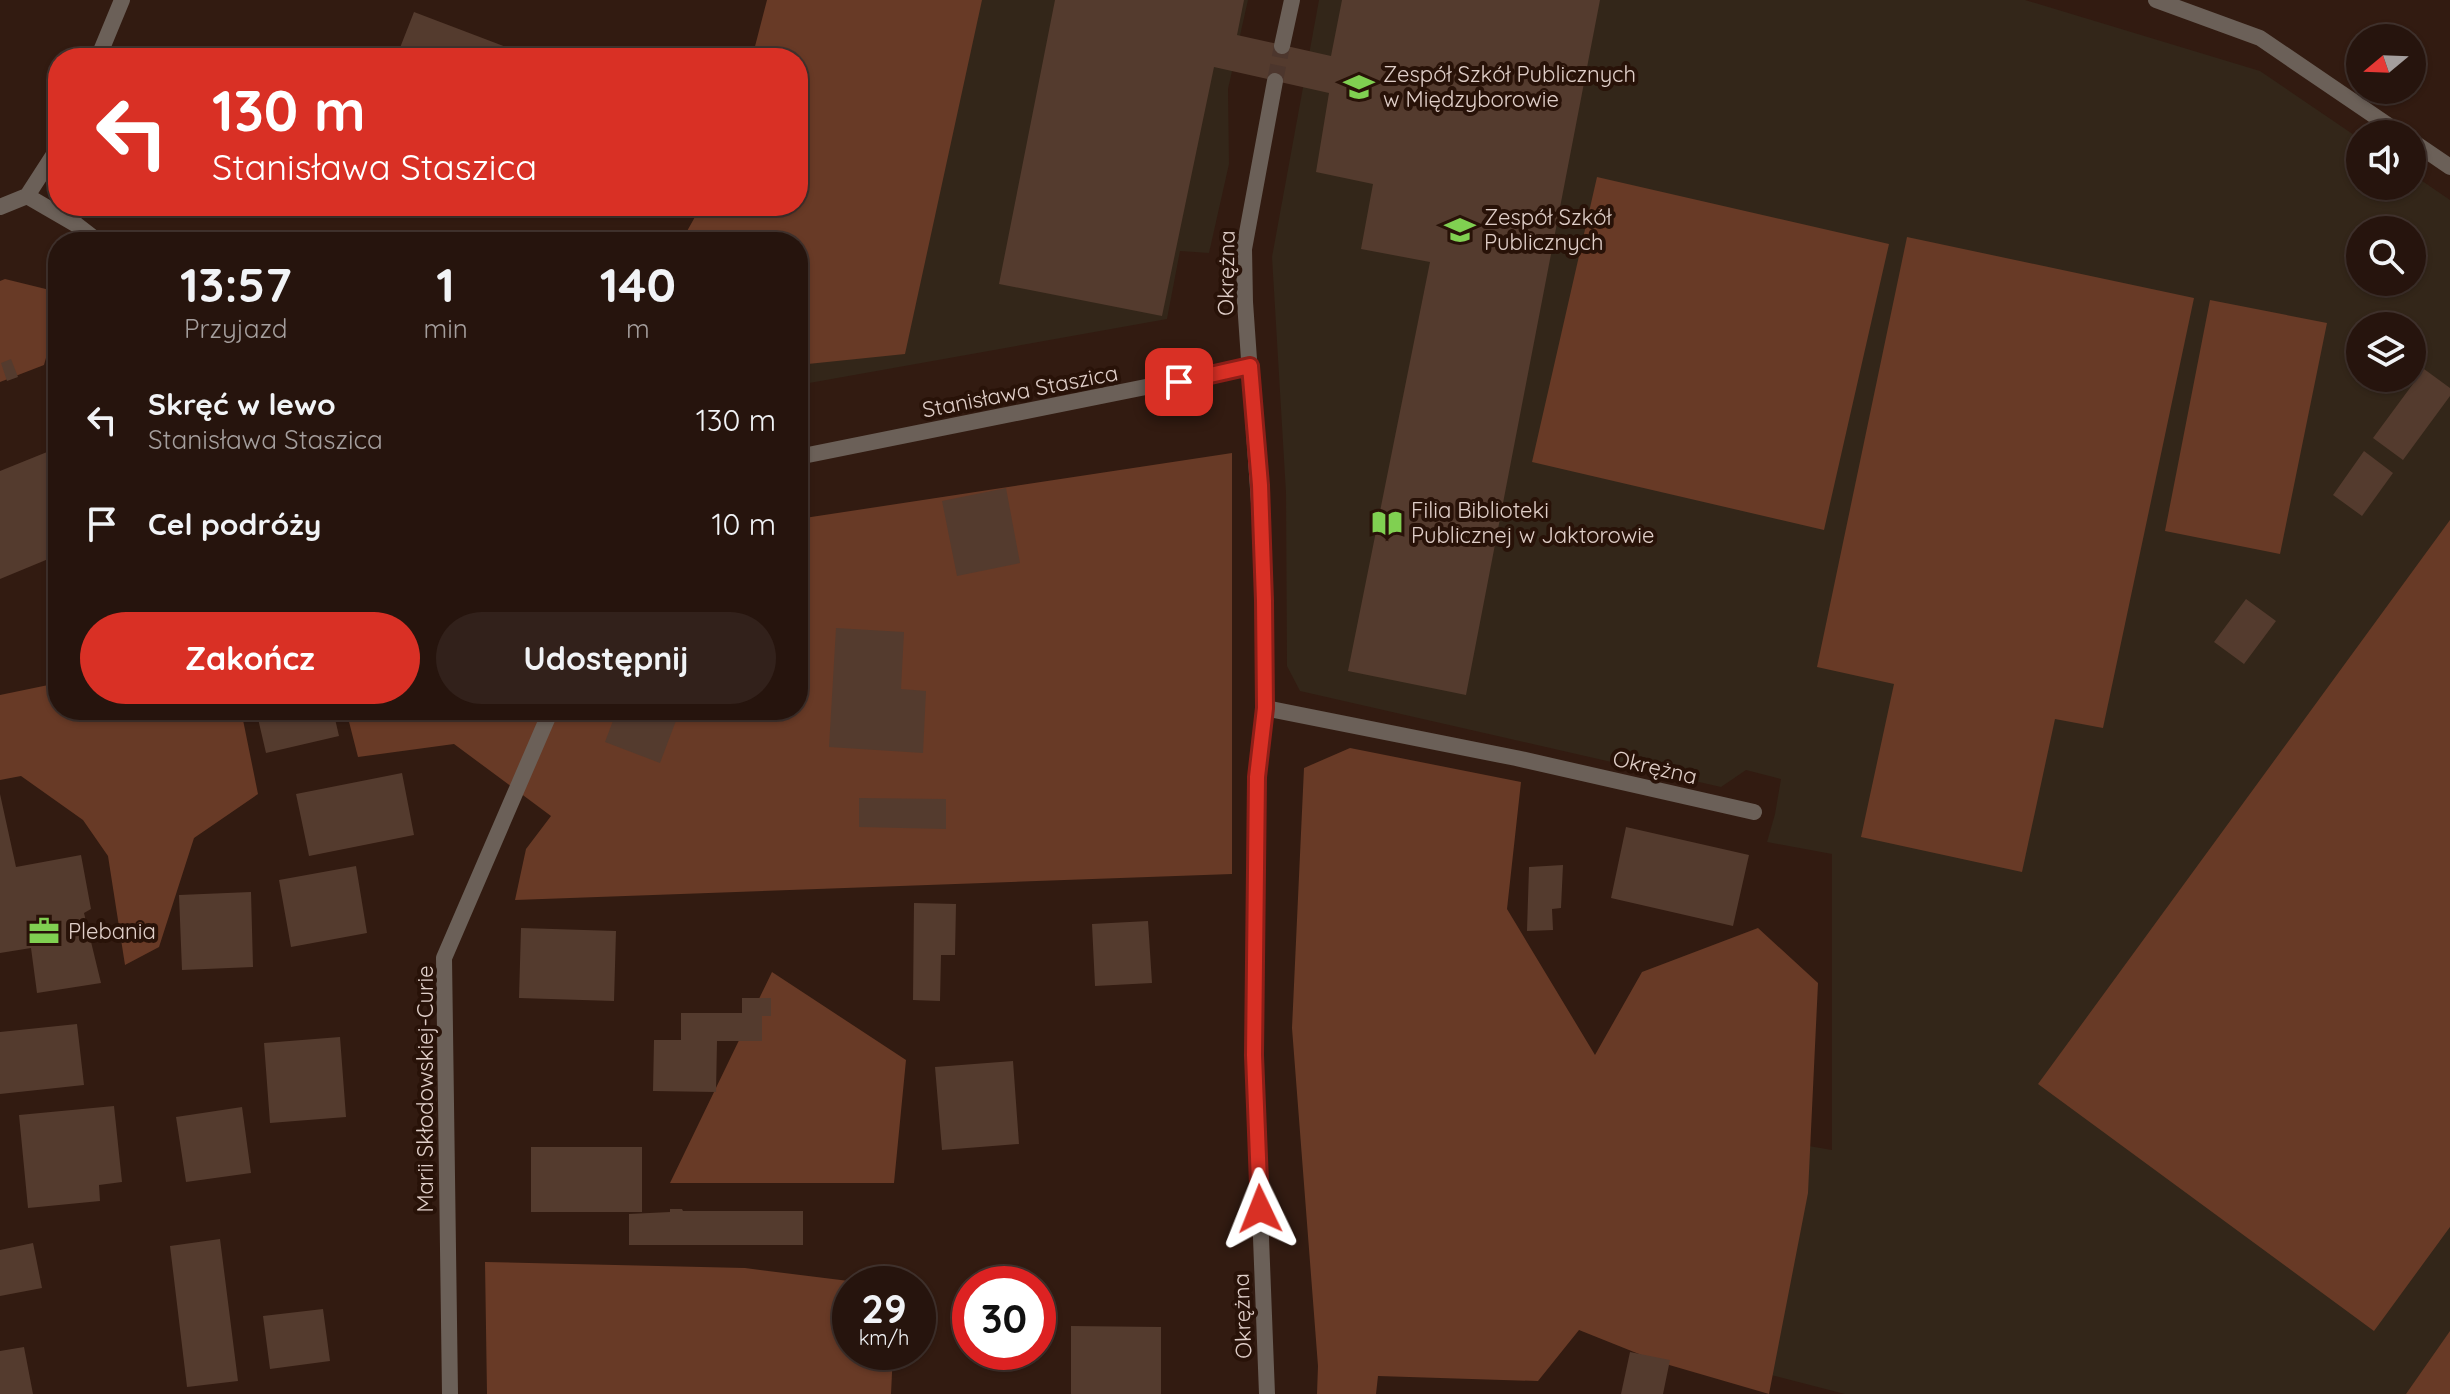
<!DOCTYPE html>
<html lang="pl">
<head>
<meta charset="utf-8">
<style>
	body { margin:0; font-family:Quicksand,sans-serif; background:#32211b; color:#f1f3f6; height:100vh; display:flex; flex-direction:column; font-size:30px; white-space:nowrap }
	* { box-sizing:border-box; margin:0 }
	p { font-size:26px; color:#a49e9d }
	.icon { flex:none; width:44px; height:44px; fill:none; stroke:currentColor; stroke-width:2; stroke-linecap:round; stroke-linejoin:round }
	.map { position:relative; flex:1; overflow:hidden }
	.sheet { position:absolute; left:48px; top:232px; width:760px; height:488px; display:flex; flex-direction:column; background:#26140d; border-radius:32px; box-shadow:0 2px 6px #0004,0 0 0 2px #42332e }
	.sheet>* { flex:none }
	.banner { position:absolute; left:48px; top:48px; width:760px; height:168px; border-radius:32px; box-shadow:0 2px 6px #0004,0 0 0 2px #42332e; background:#d93025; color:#fff; overflow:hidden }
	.needle { width:52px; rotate:251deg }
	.buttons { position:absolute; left:2346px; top:24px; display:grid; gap:16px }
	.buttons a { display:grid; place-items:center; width:80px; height:80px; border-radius:50%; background:#26140d; box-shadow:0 2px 6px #0004,0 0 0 2px #42332e; font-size:40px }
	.speed { position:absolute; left:832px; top:1266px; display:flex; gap:16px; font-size:40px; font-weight:700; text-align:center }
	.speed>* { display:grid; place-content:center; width:104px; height:104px; border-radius:50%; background:#26140d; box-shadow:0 2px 6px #0004,0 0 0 2px #42332e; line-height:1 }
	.speed small { font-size:20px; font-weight:400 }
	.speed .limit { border:12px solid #d22; background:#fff; color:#111 }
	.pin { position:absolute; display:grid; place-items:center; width:68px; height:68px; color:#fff; margin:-34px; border-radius:16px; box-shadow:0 4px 12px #0006 }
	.me { position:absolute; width:88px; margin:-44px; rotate:358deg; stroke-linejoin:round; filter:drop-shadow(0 0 6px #0008) }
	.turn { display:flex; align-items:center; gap:28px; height:168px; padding:0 32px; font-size:36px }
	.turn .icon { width:104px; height:104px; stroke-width:2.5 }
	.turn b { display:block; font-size:56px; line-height:68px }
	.eta { display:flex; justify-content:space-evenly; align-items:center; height:136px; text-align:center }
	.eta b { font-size:48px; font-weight:700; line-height:56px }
	.button { display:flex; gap:16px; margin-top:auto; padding:16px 32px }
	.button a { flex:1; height:92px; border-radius:48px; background:#d93025; color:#fff; font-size:32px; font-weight:700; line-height:92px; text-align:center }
	.button a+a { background:#32211b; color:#f1f3f6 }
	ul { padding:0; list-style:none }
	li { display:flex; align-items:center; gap:24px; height:104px; padding:0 32px }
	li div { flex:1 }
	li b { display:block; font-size:30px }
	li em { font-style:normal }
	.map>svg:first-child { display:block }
	.education { fill:#332619; fill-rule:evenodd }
	.green { fill:#683a26 }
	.building { fill:#543b2e }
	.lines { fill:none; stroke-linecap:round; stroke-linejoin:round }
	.street-tunnel { stroke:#4c362d; stroke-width:16; stroke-dasharray:16 8; stroke-linecap:butt }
	.street { stroke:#6b6058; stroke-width:16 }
	.route-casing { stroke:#8d1f18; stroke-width:20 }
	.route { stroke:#d93025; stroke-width:14 }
	.labels { text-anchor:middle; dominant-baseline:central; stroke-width:8; stroke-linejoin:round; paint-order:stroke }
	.poi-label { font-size:22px; fill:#e0cfc9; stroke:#281208; text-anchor:start }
	.street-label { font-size:22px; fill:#e0cfc9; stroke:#281208 }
</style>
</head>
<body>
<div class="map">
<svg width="2450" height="1394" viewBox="0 0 2450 1394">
	<rect width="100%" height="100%" fill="#321b11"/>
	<path class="education" d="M 850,0 L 1248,0 L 1228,89 L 1229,164 L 1209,253 L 1180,251 L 1167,319 L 798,385 L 798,242 L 748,242 L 798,206 Z
		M 1319,0 L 2025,0 L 2260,71 L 2360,139 L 2360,186 L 2412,186 L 2412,174 L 2450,200 L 2450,1339 L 2413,1394 L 1845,1394 L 1767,1374 L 1767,1139 L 1832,1150 L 1832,854 L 1767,842 L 1775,814 L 1781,779 L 1746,770 L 1721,787 L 1300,691 L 1287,666 L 1286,493 L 1272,257 ZM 2360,230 L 2412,230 L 2412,282 L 2360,282 ZM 2360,326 L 2412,326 L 2412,378 L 2360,378 Z"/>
	<path class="green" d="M 767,0 L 982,0 L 905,354 L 798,365 L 798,242 L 681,242 L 701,206 L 798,206 L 798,58 L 752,58 Z
		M 1597,177 L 1889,244 L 1824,530 L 1532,462 Z
		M 1907,237 L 2194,298 L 2103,728 L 2055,719 L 2022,872 L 1861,837 L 1894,684 L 1817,667 Z
		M 5,279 L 58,292 L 58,315 L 44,365 L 0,382 L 0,281 Z
		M 2210,300 L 2327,323 L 2280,554 L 2165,531 Z
		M 1232,453 L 1232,874 L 515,900 L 526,849 L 551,816 L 454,744 L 358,757 L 346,710 L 798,710 L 798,519 Z
		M 2450,520 L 2450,1227 L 2374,1331 L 2038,1084 Z
		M 58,683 L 58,710 L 241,710 L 258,794 L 194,838 L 159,947 L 125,965 L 108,856 L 83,820 L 21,776 L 0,780 L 0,695 Z
		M 1350,748 L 1521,782 L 1507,909 L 1595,1055 L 1642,972 L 1758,928 L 1818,983 L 1808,1193 L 1769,1394 L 1659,1362 L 1579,1330 L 1538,1381 L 1378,1376 L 1376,1394 L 1317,1394 L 1318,1366 L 1292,1028 L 1304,768 Z
		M 772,972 L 906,1060 L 894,1183 L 670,1183 Z
		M 485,1262 L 745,1268 L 873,1284 L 850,1284 L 850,1352 L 893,1352 L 891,1394 L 487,1394 Z
		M 2450,1331 L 2450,1394 L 2406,1394 Z"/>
	<path class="building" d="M 1055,0 L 1244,0 L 1237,35 L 1331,56 L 1342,0 L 1600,0 L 1466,695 L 1348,671 L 1430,262 L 1361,249 L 1373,184 L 1316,172 L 1329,93 L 1214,67 L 1162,316 L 999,284 Z
		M 414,12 L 535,58 L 396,58 Z
		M 11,359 L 18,377 L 7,381 L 1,363 Z
		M 2424,369 L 2450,388 L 2450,396 L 2403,460 L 2373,438 Z
		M 52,450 L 58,464 L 58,555 L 0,579 L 0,471 Z
		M 2364,451 L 2393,473 L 2362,516 L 2333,495 Z
		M 1006,488 L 1020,563 L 957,576 L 942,501 Z
		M 2246,599 L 2276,621 L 2244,664 L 2214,642 Z
		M 836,628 L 904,632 L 901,689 L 926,691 L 923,753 L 829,747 Z
		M 256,710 L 333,710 L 339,736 L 266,753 Z
		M 617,710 L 680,710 L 660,763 L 605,742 Z
		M 402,773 L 414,835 L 309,856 L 296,794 Z
		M 0,794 L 16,867 L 81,855 L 91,909 L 84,913 L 101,983 L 37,993 L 31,948 L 0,953 Z
		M 859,798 L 946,799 L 946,829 L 859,827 Z
		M 1626,827 L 1749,855 L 1733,926 L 1611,898 Z
		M 1563,865 L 1561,908 L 1552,909 L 1553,930 L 1527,931 L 1529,867 Z
		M 356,866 L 367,933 L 291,947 L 279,880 Z
		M 251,892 L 253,967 L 182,970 L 179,895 Z
		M 914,903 L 956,904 L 955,955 L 941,955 L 940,1001 L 913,1000 Z
		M 1148,921 L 1152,983 L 1095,986 L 1092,924 Z
		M 521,928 L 616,931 L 614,1001 L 519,998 Z
		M 742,998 L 771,998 L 771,1016 L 762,1016 L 762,1041 L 717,1041 L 716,1092 L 653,1091 L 654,1040 L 681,1040 L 681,1013 L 742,1013 Z
		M 77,1024 L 84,1085 L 0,1094 L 0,1032 Z
		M 340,1037 L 346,1117 L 270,1123 L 264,1043 Z
		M 1013,1061 L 1019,1144 L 942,1150 L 935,1067 Z
		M 114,1106 L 122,1182 L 99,1185 L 100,1201 L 28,1208 L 19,1115 Z
		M 242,1107 L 251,1173 L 186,1182 L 176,1117 Z
		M 531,1147 L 642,1147 L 642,1212 L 531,1212 Z
		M 670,1209 L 682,1209 L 683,1211 L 803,1211 L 803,1245 L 629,1245 L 629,1214 L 670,1212 Z
		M 220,1239 L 238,1381 L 187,1387 L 170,1246 Z
		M 33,1243 L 42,1288 L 0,1296 L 0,1250 Z
		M 323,1309 L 330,1361 L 270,1369 L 263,1316 Z
		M 1071,1326 L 1161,1327 L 1161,1394 L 1071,1394 Z
		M 24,1347 L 33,1394 L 0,1394 L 0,1351 Z
		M 1630,1352 L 1670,1360 L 1663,1394 L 1621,1394 Z"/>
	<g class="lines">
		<path class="street-tunnel" d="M 1275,81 L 1282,46"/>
		<path class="street" d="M 2156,0 L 2260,38 L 2401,134
			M 1282,46 L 1292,0
			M 98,58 L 122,0
			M 2412,141 L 2450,167
			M 27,196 L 77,225 L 99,242
			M 27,196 L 58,148
			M 0,207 L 27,196
			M 798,457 L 1250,366
			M 1265,708 L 1516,758 L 1754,812
			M 450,1394 L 444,958 L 551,710
			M 1267,1394 L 1254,1055 L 1257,777 L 1265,708 L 1264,575 L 1245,302 L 1244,249 L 1275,81"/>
	</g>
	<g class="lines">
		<g class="route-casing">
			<path id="route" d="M 1179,382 L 1250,366 L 1260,485 L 1264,601 L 1265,708 L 1257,777 L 1254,1055 L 1260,1209"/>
		</g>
		<use href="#route" class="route"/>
	</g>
	<defs>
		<g id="school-bare" transform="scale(2.4)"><path d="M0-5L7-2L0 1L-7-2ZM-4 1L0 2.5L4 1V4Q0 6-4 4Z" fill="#80d051" stroke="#281208" stroke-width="2.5" paint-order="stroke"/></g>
		<g id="library-bare" transform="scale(2.4)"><path d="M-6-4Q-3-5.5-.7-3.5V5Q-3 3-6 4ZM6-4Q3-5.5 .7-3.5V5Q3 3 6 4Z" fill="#80d051" stroke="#281208" stroke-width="2.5" paint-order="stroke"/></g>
		<g id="office-bare" transform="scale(2.4)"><path d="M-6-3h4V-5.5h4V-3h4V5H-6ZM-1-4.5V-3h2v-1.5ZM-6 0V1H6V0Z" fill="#80d051" stroke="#281208" stroke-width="2.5" paint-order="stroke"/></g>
	</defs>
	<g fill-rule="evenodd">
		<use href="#school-bare" x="1359" y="87"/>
		<use href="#school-bare" x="1460" y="230"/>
		<use href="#library-bare" x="1387" y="523"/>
		<use href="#office-bare" x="44" y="931"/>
	</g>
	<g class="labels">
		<g class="poi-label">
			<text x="1383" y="74">Zespół Szkół Publicznych<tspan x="1383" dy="25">w Międzyborowie</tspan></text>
			<text x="1484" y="217">Zespół Szkół<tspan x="1484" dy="25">Publicznych</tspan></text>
			<text x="1411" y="510">Filia Biblioteki<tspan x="1411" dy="25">Publicznej w Jaktorowie</tspan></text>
			<text x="68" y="931">Plebania</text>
		</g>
		<g class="street-label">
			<text transform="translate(1226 273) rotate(-89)">Okrężna</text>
			<text transform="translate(1020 391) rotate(-11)">Stanisława Staszica</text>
			<text transform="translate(1655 767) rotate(13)">Okrężna</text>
			<text transform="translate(425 1089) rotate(-90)">Marii Skłodowskiej-Curie</text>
			<text transform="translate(1242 1316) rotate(-92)">Okrężna</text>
		</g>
	</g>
</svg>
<div class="buttons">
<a><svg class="needle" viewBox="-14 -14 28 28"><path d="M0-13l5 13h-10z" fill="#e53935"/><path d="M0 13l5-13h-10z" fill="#a49e9d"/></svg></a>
<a><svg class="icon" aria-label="sound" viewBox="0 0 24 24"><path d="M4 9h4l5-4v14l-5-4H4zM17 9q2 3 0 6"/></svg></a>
<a><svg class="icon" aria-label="search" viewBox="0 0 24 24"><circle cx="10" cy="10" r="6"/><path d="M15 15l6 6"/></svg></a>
<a><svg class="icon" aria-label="layers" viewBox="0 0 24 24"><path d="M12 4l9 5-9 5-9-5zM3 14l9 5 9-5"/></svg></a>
</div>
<div class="speed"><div>29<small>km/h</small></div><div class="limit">30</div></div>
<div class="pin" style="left:1179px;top:382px;background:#d93025"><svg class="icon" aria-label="arrive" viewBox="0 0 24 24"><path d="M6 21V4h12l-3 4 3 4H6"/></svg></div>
<svg class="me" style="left:1260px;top:1209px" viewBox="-20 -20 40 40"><path d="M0-17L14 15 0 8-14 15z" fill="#d93025" stroke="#fff" stroke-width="4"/></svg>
<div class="banner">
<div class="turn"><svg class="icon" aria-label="left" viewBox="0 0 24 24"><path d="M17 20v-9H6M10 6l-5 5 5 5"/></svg><div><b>130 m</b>Stanisława Staszica</div></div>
</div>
<section class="sheet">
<div class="eta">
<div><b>13:57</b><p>Przyjazd</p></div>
<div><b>1</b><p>min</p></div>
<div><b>140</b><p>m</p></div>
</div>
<ul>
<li><svg class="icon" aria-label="left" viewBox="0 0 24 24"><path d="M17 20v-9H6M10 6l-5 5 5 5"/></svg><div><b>Skręć w lewo</b><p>Stanisława Staszica</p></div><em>130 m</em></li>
<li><svg class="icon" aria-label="arrive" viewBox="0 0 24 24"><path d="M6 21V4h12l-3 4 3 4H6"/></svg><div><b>Cel podróży</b></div><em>10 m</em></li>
</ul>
<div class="button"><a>Zakończ</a><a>Udostępnij</a></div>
</section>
</div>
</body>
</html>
